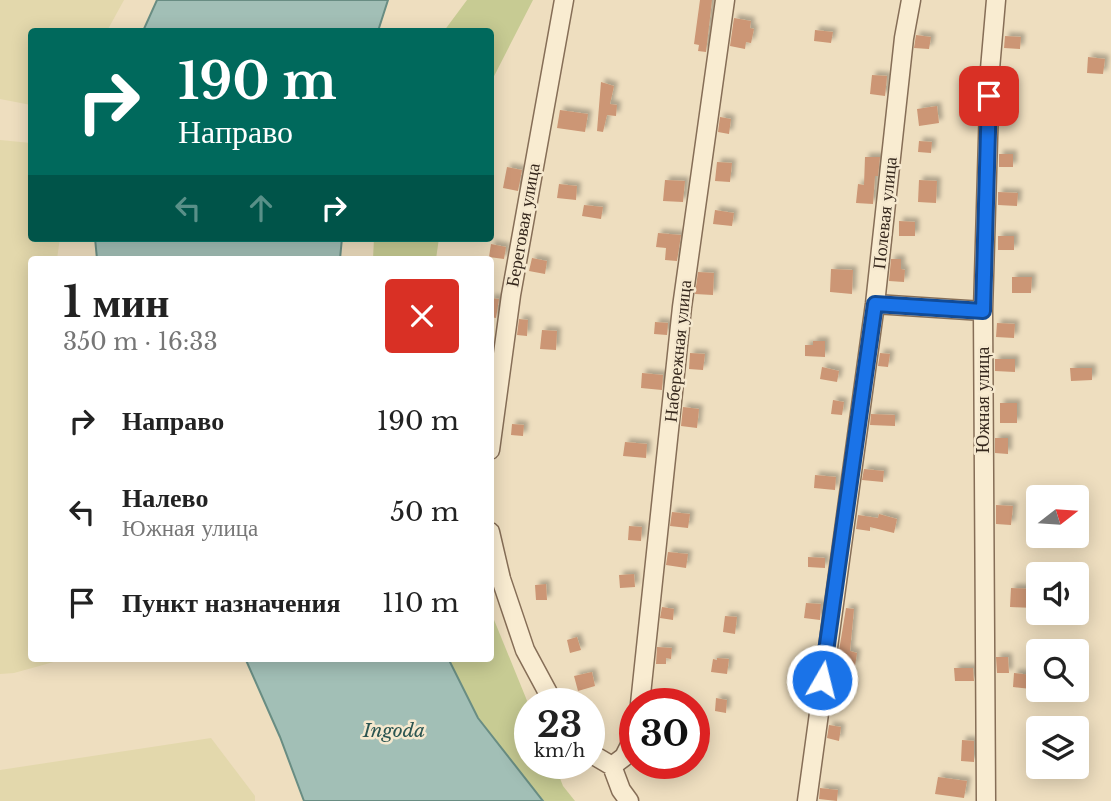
<!DOCTYPE html>
<html lang="ru">
<head>
<meta charset="utf-8">
<style>
	body { margin:0; font-family:"Libre Baskerville",serif; background:#f2f2f2; color:#222; height:100vh; display:flex; flex-direction:column; font-size:26px; white-space:nowrap }
	* { box-sizing:border-box; margin:0 }
	p { font-size:23px; color:#767676 }
	.icon { flex:none; width:38px; height:38px; fill:none; stroke:currentColor; stroke-width:2; stroke-linecap:round; stroke-linejoin:round }
	.map { position:relative; flex:1; overflow:hidden }
	.details { position:absolute; left:28px; top:256px; width:466px; height:406px; display:flex; flex-direction:column; background:#fff; border-radius:7px; box-shadow:0 4px 18px #0003 }
	.details>* { flex:none }
	.guide { position:absolute; left:28px; top:28px; width:466px; height:214px; border-radius:7px; box-shadow:0 4px 18px #0003; background:#00695c; color:#fff; overflow:hidden }
	.needle { width:46px; rotate:73deg }
	.controls { position:absolute; left:1026px; top:485px; display:grid; gap:14px }
	.controls a { display:grid; place-items:center; width:63px; height:63px; border-radius:7px; background:#fff; box-shadow:0 4px 18px #0003; font-size:35px }
	.speed { position:absolute; left:514px; top:688px; display:flex; gap:14px; font-size:35px; font-weight:700; text-align:center }
	.speed>* { display:grid; place-content:center; width:91px; height:91px; border-radius:50%; background:#fff; box-shadow:0 4px 18px #0003; line-height:1 }
	.speed small { font-size:18px; font-weight:400 }
	.speed .limit { border:10px solid #d22; background:#fff; color:#111 }
	.pin { position:absolute; display:grid; place-items:center; width:60px; height:60px; color:#fff; margin:-30px; border-radius:14px; box-shadow:0 4px 10px #0006 }
	.me { position:absolute; width:77px; margin:-38px; rotate:8deg; stroke-linejoin:round; filter:drop-shadow(0 0 5px #0008) }
	.turn { display:flex; align-items:center; gap:24px; height:147px; padding:0 35px; font-size:32px }
	.turn .icon { width:91px; height:91px; stroke-width:2.5 }
	.turn b { display:block; font-size:49px; line-height:60px }
	.lanes { display:flex; align-items:center; height:66px; padding:0 35px; background:#0003; justify-content:center; gap:35px; direction:ltr }
	.lanes .off { opacity:.35 }
	.round { display:grid; place-items:center; flex:none; width:74px; height:74px; border-radius:7px; background:#f2f2f2 }
	.headline { display:flex; align-items:center; justify-content:space-between; height:119px; padding:0 35px }
	h1 { font-size:42px; font-weight:700; line-height:52px }
	ul { padding:0; list-style:none }
	li { display:flex; align-items:center; gap:21px; height:91px; padding:0 35px }
	li div { flex:1 }
	li b { display:block; font-size:26px }
	li em { font-style:normal }
	.map>svg:first-child { display:block }
	.farmland { fill:#e3d8ac }
	.green { fill:#c7cb93 }
	.water { fill:#a2bfb6; stroke:#698d83; stroke-width:2 }
	.building { fill:#cc9674; filter:url(#shadow) }
	.lines { fill:none; stroke-linecap:round; stroke-linejoin:round }
	.minor-casing { stroke:#866e57; stroke-width:21 }
	.minor { stroke:#f9ecd1; stroke-width:18 }
	.route-casing { stroke:#114b97; stroke-width:18 }
	.route { stroke:#1a73e8; stroke-width:12 }
	.labels { text-anchor:middle; dominant-baseline:central; stroke-width:5; stroke-linejoin:round; paint-order:stroke }
	.street-label { font-size:18px; fill:#35271c; stroke:#f5e8ce }
	.water-label { font-size:19px; font-style:italic; fill:#2b5551; stroke:#f5e8ce }
</style>
</head>
<body>
<div class="map">
<svg width="1111" height="801" viewBox="0 0 1111 801">
	<defs>
		<filter id="shadow"><feDropShadow dx="4" dy="-4" stdDeviation="2" flood-color="#0004"/></filter>
	</defs>
	<rect width="100%" height="100%" fill="#eedebf"/>
	<path class="farmland" d="M 0,0 L 124,0 L 107,31 L 32,32 L 31,105 L 0,99 Z
		M 0,140 L 31,143 L 32,238 L 60,238 L 57,259 L 32,259 L 32,658 L 68,658 L 14,673 L 0,674 Z
		M 211,738 L 255,796 L 255,801 L 0,801 L 0,770 Z"/>
	<path class="green" d="M 467,0 L 533,0 L 490,84 L 490,32 L 444,31 Z
		M 374,238 L 439,238 L 436,259 L 373,259 Z
		M 490,610 L 530,708 L 530,763 L 554,763 L 563,786 L 575,801 L 543,801 L 478,718 L 448,658 L 490,658 Z"/>
	<path class="water" d="M 157,0 L 388,0 L 378,31 L 143,31 Z
		M 95,238 L 342,238 L 340,259 L 97,259 Z
		M 245,658 L 448,658 L 478,718 L 543,801 L 304,801 L 280,737 Z"/>
	<path class="building" d="M 700,0 L 712,0 L 706,52 L 698,51 L 699,45 L 694,44 Z
		M 734,18 L 751,21 L 750,28 L 754,29 L 751,43 L 746,42 L 745,49 L 730,46 Z
		M 815,30 L 833,32 L 831,43 L 814,41 Z
		M 916,35 L 931,37 L 929,49 L 914,48 Z
		M 1005,36 L 1021,37 L 1020,49 L 1004,48 Z
		M 1088,57 L 1105,59 L 1103,74 L 1087,73 Z
		M 872,75 L 887,76 L 885,96 L 870,94 Z
		M 601,82 L 614,86 L 610,104 L 617,105 L 616,116 L 607,115 L 603,132 L 597,131 Z
		M 1001,85 L 1010,85 L 1008,122 L 1000,121 Z
		M 937,106 L 939,123 L 919,126 L 917,109 Z
		M 560,110 L 588,114 L 585,132 L 557,128 Z
		M 720,117 L 731,119 L 729,134 L 718,132 Z
		M 919,141 L 932,142 L 931,153 L 918,152 Z
		M 999,154 L 1013,154 L 1013,167 L 999,167 Z
		M 865,157 L 880,157 L 878,176 L 875,176 L 873,204 L 856,203 L 858,184 L 864,185 Z
		M 717,162 L 732,163 L 730,182 L 715,181 Z
		M 507,167 L 522,170 L 518,191 L 503,188 Z
		M 665,180 L 685,181 L 683,202 L 663,201 Z
		M 919,180 L 937,181 L 936,203 L 918,202 Z
		M 559,184 L 577,186 L 576,200 L 557,198 Z
		M 998,192 L 1018,193 L 1017,206 L 998,205 Z
		M 584,205 L 603,207 L 601,219 L 582,216 Z
		M 715,210 L 734,213 L 732,226 L 713,224 Z
		M 899,221 L 915,222 L 915,236 L 899,236 Z
		M 658,233 L 681,235 L 677,261 L 665,260 L 666,248 L 656,247 Z
		M 998,236 L 1014,236 L 1014,250 L 998,250 Z
		M 491,244 L 506,247 L 504,259 L 489,257 Z
		M 532,258 L 547,261 L 545,274 L 529,271 Z
		M 891,259 L 901,259 L 901,269 L 905,270 L 904,282 L 889,281 Z
		M 831,269 L 853,270 L 852,294 L 830,292 Z
		M 698,272 L 714,273 L 713,295 L 695,294 Z
		M 1012,277 L 1032,277 L 1031,293 L 1012,293 Z
		M 490,298 L 499,299 L 496,318 L 490,317 Z
		M 519,319 L 528,320 L 527,336 L 517,335 Z
		M 655,322 L 668,323 L 667,335 L 654,334 Z
		M 997,323 L 1015,324 L 1014,338 L 996,337 Z
		M 542,330 L 557,331 L 556,350 L 540,349 Z
		M 813,341 L 825,341 L 825,357 L 805,356 L 805,345 L 813,345 Z
		M 690,353 L 705,354 L 703,370 L 689,369 Z
		M 880,353 L 890,354 L 888,367 L 878,366 Z
		M 995,359 L 1015,359 L 1015,372 L 995,371 Z
		M 822,367 L 839,371 L 837,382 L 820,379 Z
		M 1070,368 L 1092,368 L 1092,380 L 1071,381 Z
		M 642,373 L 663,375 L 662,390 L 641,388 Z
		M 833,400 L 844,402 L 842,415 L 831,414 Z
		M 1000,403 L 1017,403 L 1017,423 L 1000,423 Z
		M 683,407 L 699,409 L 697,428 L 681,426 Z
		M 871,414 L 895,415 L 895,426 L 870,425 Z
		M 512,424 L 524,425 L 523,436 L 511,435 Z
		M 995,438 L 1008,438 L 1008,454 L 995,453 Z
		M 625,442 L 647,444 L 646,458 L 623,456 Z
		M 864,469 L 884,471 L 883,482 L 862,480 Z
		M 815,475 L 836,477 L 835,490 L 814,488 Z
		M 996,505 L 1013,506 L 1011,525 L 996,524 Z
		M 672,512 L 690,514 L 688,528 L 670,526 Z
		M 879,514 L 897,519 L 894,533 L 870,527 L 870,531 L 856,529 L 858,515 L 878,518 Z
		M 629,526 L 642,527 L 641,541 L 628,540 Z
		M 668,552 L 688,554 L 686,568 L 666,565 Z
		M 808,557 L 825,558 L 825,568 L 808,567 Z
		M 634,574 L 635,587 L 620,588 L 619,575 Z
		M 546,584 L 547,600 L 536,600 L 535,585 Z
		M 1011,588 L 1035,589 L 1035,608 L 1010,607 Z
		M 806,603 L 821,604 L 820,620 L 804,618 Z
		M 662,607 L 674,609 L 673,620 L 660,618 Z
		M 846,608 L 854,609 L 850,651 L 857,653 L 855,666 L 837,663 Z
		M 725,616 L 737,617 L 735,634 L 723,632 Z
		M 577,637 L 581,650 L 570,653 L 567,640 Z
		M 657,647 L 672,648 L 671,659 L 666,658 L 666,664 L 656,664 Z
		M 996,657 L 1008,657 L 1009,673 L 997,673 Z
		M 717,658 L 729,659 L 727,674 L 711,672 L 713,659 L 717,660 Z
		M 954,668 L 973,668 L 974,681 L 955,681 Z
		M 793,671 L 808,672 L 806,693 L 791,691 Z
		M 592,672 L 595,686 L 578,691 L 574,676 Z
		M 1014,673 L 1032,675 L 1031,689 L 1013,687 Z
		M 834,688 L 843,690 L 841,702 L 832,700 Z
		M 716,698 L 727,700 L 726,713 L 715,711 Z
		M 829,725 L 841,727 L 839,741 L 827,738 Z
		M 962,740 L 974,741 L 974,762 L 961,761 Z
		M 938,777 L 967,781 L 964,798 L 935,794 Z
		M 820,788 L 838,790 L 837,801 L 819,799 Z"/>
	<g class="lines">
		<g class="minor-casing">
			<path id="minor" d="M 875,304 L 983,311
				M 490,450 L 511,295 L 564,0
				M 490,532 L 501,579 L 525,650 L 554,704
				M 640,704 L 682,307 L 725,0
				M 590,753 L 612,766 L 621,790 L 629,801
				M 612,766 L 624,757 L 635,735
				M 807,801 L 875,304 L 904,38 L 911,0
				M 986,801 L 983,311 L 990,69 L 996,0"/>
		</g>
		<use href="#minor" class="minor"/>
	</g>
	<g class="lines">
		<g class="route-casing">
			<path id="route" d="M 822,680 L 875,304 L 983,311 L 989,96"/>
		</g>
		<use href="#route" class="route"/>
	</g>
	<g class="labels">
		<g class="street-label">
			<text transform="translate(885 213) rotate(-84)">Полевая улица</text>
			<text transform="translate(523 225) rotate(-80)">Береговая улица</text>
			<text transform="translate(678 351) rotate(-84)">Набережная улица</text>
			<text transform="translate(983 400) rotate(-90)">Южная улица</text>
		</g>
		<g class="water-label">
			<text x="394" y="730">Ingoda</text>
		</g>
	</g>
</svg>
<div class="controls">
<a><svg class="needle" viewBox="-14 -14 28 28"><path d="M0-13l5 13h-10z" fill="#e53935"/><path d="M0 13l5-13h-10z" fill="#767676"/></svg></a>
<a><svg class="icon" aria-label="sound" viewBox="0 0 24 24"><path d="M4 9h4l5-4v14l-5-4H4zM17 9q2 3 0 6"/></svg></a>
<a><svg class="icon" aria-label="search" viewBox="0 0 24 24"><circle cx="10" cy="10" r="6"/><path d="M15 15l6 6"/></svg></a>
<a><svg class="icon" aria-label="layers" viewBox="0 0 24 24"><path d="M12 4l9 5-9 5-9-5zM3 14l9 5 9-5"/></svg></a>
</div>
<div class="speed"><div>23<small>km/h</small></div><div class="limit">30</div></div>
<div class="pin" style="left:989px;top:96px;background:#d93025"><svg class="icon" aria-label="arrive" viewBox="0 0 24 24"><path d="M6 21V4h12l-3 4 3 4H6"/></svg></div>
<svg class="me" style="left:822px;top:680px" viewBox="-20 -20 40 40"><circle r="17" fill="#1a73e8" stroke="#fff" stroke-width="3"/><path d="M0-11L8 9 0 5-8 9z" fill="#fff"/></svg>
<div class="guide">
<div class="turn"><svg class="icon" aria-label="right" viewBox="0 0 24 24"><path d="M7 20v-9h11M14 6l5 5-5 5"/></svg><div><b>190 m</b>Направо</div></div>
<div class="lanes"><svg class="icon off" aria-label="left" viewBox="0 0 24 24"><path d="M17 20v-9H6M10 6l-5 5 5 5"/></svg><svg class="icon off" aria-label="ahead" viewBox="0 0 24 24"><path d="M12 20V5M6 11l6-6 6 6"/></svg><svg class="icon" aria-label="right" viewBox="0 0 24 24"><path d="M7 20v-9h11M14 6l5 5-5 5"/></svg></div>
</div>
<section class="details">
<div class="headline"><div><h1>1 мин</h1><p>350 m · 16:33</p></div><a class="round" style="background:#d93025;color:#fff"><svg class="icon" aria-label="close" viewBox="0 0 24 24"><path d="M6 6l12 12M18 6L6 18"/></svg></a></div>
<ul>
<li><svg class="icon" aria-label="right" viewBox="0 0 24 24"><path d="M7 20v-9h11M14 6l5 5-5 5"/></svg><div><b>Направо</b></div><em>190 m</em></li>
<li><svg class="icon" aria-label="left" viewBox="0 0 24 24"><path d="M17 20v-9H6M10 6l-5 5 5 5"/></svg><div><b>Налево</b><p>Южная улица</p></div><em>50 m</em></li>
<li><svg class="icon" aria-label="arrive" viewBox="0 0 24 24"><path d="M6 21V4h12l-3 4 3 4H6"/></svg><div><b>Пункт назначения</b></div><em>110 m</em></li>
</ul>
</section>
</div>
</body>
</html>
